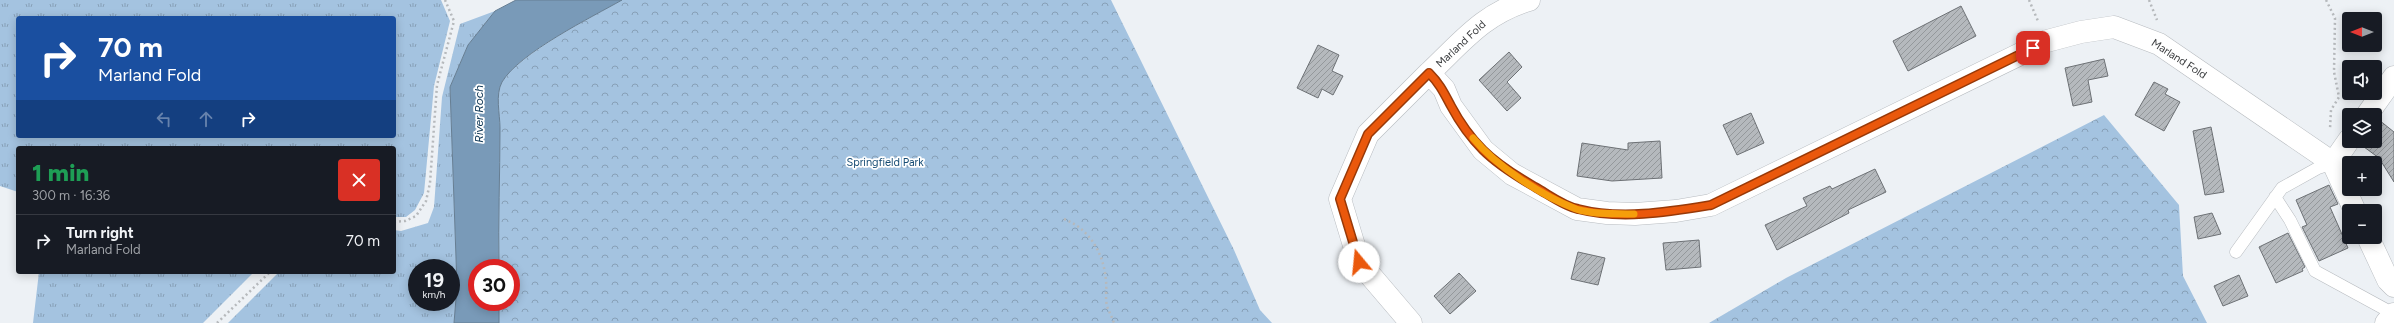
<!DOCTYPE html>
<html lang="en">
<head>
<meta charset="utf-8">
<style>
	body { margin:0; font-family:Figtree,sans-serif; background:#20242c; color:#f1f3f6; height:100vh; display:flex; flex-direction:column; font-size:15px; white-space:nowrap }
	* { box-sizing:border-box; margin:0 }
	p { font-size:13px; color:#9ea1a6 }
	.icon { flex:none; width:22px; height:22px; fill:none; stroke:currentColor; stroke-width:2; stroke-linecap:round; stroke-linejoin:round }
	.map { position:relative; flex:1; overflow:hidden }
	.side { position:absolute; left:16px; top:146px; width:380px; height:128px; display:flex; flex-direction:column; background:#171b24; border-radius:4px; box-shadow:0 2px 10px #0003 }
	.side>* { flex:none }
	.top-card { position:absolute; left:16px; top:16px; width:380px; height:122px; border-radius:4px; box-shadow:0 2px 10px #0003; background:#1a4fa0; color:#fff; overflow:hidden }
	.needle { width:26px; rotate:270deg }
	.fabs { position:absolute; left:2342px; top:12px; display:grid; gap:8px }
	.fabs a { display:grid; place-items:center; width:40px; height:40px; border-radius:4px; background:#171b24; box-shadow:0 2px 10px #0003; font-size:20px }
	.speed { position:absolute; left:408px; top:259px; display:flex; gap:8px; font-size:20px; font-weight:700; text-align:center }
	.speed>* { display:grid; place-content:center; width:52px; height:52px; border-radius:50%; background:#171b24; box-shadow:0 2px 10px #0003; line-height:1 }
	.speed small { font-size:10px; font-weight:400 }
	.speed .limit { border:6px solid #d22; background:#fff; color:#111 }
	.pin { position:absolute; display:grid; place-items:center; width:34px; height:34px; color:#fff; margin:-17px; border-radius:8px; box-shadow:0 2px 6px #0006 }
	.me { position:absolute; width:44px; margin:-22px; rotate:343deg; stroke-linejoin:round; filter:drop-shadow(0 0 3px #0008) }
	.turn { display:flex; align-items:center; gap:14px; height:84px; padding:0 16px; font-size:18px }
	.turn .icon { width:52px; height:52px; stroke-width:2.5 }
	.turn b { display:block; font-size:28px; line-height:34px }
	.lanes { display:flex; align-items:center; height:38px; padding:0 16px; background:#0003; justify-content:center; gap:20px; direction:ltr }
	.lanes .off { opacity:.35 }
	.round { display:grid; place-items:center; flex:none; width:42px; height:42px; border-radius:4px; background:#20242c }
	.summary { display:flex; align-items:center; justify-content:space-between; height:68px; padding:0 16px }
	h1 { font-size:24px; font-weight:800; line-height:30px; color:#1e9e55 }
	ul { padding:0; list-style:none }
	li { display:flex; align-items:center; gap:12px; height:52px; padding:0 16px; border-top:1px solid #363941 }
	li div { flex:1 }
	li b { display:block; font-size:15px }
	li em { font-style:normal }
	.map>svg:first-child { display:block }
	.grass { fill:url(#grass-tufts); fill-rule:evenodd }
	.park { fill:url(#park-crowns) }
	.water { fill:#799ab8; stroke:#667e93 }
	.building { fill:url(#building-hatch); stroke:#6d7175 }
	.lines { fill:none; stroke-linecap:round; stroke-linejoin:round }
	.lane-casing { stroke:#b8bcc0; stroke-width:13 }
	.street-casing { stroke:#b8bcc0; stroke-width:23 }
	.path { stroke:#b6b9bc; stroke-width:2.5; stroke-dasharray:2 3; stroke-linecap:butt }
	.lane { stroke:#fff; stroke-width:12 }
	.street { stroke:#fff; stroke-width:22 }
	.route-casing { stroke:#983908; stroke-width:10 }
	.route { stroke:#ea580c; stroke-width:7 }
	.slow { stroke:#f59e0b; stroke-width:7 }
	.labels { text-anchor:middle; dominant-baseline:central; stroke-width:3.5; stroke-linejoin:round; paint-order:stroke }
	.street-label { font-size:11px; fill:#393b3d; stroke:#fff }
	.park-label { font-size:11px; fill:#164c74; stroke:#fff }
	.water-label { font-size:12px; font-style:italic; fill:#0b3453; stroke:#fff }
</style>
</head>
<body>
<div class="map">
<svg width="2394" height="323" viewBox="0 0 2394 323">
	<defs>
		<pattern id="grass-tufts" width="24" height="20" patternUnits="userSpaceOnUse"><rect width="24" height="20" fill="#a4c3e0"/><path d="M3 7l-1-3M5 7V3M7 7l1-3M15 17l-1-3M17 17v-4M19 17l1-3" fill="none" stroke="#87a0b7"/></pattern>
		<pattern id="park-crowns" width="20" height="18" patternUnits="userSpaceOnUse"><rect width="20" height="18" fill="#a4c3e0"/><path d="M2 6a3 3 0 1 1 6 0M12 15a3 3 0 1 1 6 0" fill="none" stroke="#87a0b7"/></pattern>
		<pattern id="building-hatch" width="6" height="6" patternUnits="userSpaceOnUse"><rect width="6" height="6" fill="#b5b9bd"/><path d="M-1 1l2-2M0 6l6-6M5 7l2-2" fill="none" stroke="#94989b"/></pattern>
	</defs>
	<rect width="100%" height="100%" fill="#edf1f5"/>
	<path class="grass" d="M 0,0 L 441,0 L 450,21 L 434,86 L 424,193 L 415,210 L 406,217 L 394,217 L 394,148 L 18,148 L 18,192 L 0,186 ZM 18,18 L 394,18 L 394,136 L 18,136 Z
		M 495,11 L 468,45 L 450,87 L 457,286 L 454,323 L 228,323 L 279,272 L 394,272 L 394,230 L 401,231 L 428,223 L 434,207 L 442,97 L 460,24 ZM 417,268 L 451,268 L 451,302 L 417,302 Z
		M 39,272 L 254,272 L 203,323 L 33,323 Z"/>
	<path class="park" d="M 622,0 L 1111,0 L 1234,250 L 1260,310 L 1272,323 L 499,323 L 499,302 L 511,302 L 511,268 L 499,268 C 498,221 500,174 500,128 C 500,114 495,95 502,82 C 519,54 592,17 622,0 Z
		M 2104,115 L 2179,205 L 2183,276 L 2207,323 L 1709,323 L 1786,278 Z"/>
	<path class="water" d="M 516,0 L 622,0 C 592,17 519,53 502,82 C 495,95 500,114 500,128 C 500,174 498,221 499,268 L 477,268 L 477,302 L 499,302 L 499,323 L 454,323 L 457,286 L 450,87 L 468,45 L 495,11 Z"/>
	<path class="building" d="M 1961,6 L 1976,36 L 1908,71 L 1893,41 Z
		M 1318,45 L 1339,55 L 1332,71 L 1343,76 L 1333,95 L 1322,89 L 1318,98 L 1297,88 Z
		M 1509,52 L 1522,67 L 1507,82 L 1521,98 L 1507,111 L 1479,80 Z
		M 2104,59 L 2108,76 L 2088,80 L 2092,102 L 2073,106 L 2065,68 Z
		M 2154,82 L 2168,89 L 2165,94 L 2180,102 L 2164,131 L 2135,115 Z
		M 1751,113 L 1764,143 L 1737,155 L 1723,125 Z
		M 2379,120 L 2394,132 L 2394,182 L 2379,158 L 2360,144 L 2361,141 L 2375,141 L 2375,124 Z
		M 2211,127 L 2224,192 L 2205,195 L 2193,131 Z
		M 1660,141 L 1662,178 L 1612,181 L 1577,176 L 1582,143 L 1628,150 L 1628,143 Z
		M 1875,169 L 1886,192 L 1848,210 L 1849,213 L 1777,250 L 1765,225 L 1807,206 L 1803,198 L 1830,186 L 1832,189 Z
		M 2329,185 L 2338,204 L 2330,207 L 2348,248 L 2319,261 L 2302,227 L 2307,225 L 2296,200 Z
		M 2212,213 L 2221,234 L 2198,239 L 2194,217 Z
		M 2288,233 L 2305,267 L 2302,269 L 2303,271 L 2276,283 L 2259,247 Z
		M 1699,240 L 1701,267 L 1666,270 L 1663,243 Z
		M 1578,252 L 1605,258 L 1598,285 L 1571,279 Z
		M 1459,273 L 1476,291 L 1450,314 L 1434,296 Z
		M 2239,275 L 2248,296 L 2223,306 L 2214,286 Z"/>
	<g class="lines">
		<g class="lane-casing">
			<path id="lane" d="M 2275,197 L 2290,220 L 2315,271 L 2394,314
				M 2236,252 L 2282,188 L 2318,168 L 2333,163"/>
		</g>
		<g class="street-casing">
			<path id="street" d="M 1529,0 C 1483,14 1463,41 1429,73 L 1444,89 L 1451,106 L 1483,150 L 1512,174 L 1577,209 L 1607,213 L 1635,214 L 1676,211 L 1711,205 L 2047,41 L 2081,32 L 2114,27 L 2159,44 L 2333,163 L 2355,211
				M 2367,115 L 2394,77
				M 2333,163 L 2349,140
				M 2368,237 L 2388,280 L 2394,286
				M 1411,323 L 1359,262 L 1340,199 L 1368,134 L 1429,73
				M 2386,323 L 2394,314"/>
		</g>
		<path class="path" d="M 2029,0 L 2038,21
			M 2149,0 L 2157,20
			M 2326,0 L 2335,18 L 2334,72 L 2339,97 L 2331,110 L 2330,129
			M 1064,219 C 1090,229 1104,254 1106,281 C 1107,289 1105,298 1107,306 C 1109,312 1112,317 1114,323
			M 394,222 L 405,221 L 416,216 L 426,201 L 430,183 L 437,85 L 454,21 L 445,0
			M 217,323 L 270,272"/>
		<use href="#lane" class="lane"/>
		<use href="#street" class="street"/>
	</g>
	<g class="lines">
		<g class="route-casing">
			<path id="route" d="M 1359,262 L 1340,199 L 1368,134 L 1429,73 C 1440,84 1444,93 1451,106 C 1459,121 1471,138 1483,150 C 1498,165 1516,176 1535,187 C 1548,194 1563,206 1578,209 C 1621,220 1668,212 1711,205 L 2033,48"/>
		</g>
		<use href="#route" class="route"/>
		<path class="slow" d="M 1473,138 C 1496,166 1542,196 1576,209 C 1594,215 1616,213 1634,214"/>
	</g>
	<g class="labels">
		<g class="street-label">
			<text transform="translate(1461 44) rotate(-43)">Marland Fold</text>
			<text transform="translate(2179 59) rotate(33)">Marland Fold</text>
		</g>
		<g class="park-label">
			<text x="885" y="162">Springfield Park</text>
		</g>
		<g class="water-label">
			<text transform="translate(479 114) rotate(-90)">River Roch</text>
		</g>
	</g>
</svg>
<div class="fabs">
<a><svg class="needle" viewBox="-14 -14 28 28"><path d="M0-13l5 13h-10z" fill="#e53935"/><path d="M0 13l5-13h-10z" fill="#9ea1a6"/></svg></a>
<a><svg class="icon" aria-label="sound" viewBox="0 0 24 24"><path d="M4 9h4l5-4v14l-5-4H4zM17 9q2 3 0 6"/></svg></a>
<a><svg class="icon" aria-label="layers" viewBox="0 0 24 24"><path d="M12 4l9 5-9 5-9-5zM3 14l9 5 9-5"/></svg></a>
<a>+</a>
<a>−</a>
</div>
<div class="speed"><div>19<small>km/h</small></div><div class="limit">30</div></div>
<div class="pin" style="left:2033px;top:48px;background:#d93025"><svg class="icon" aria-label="arrive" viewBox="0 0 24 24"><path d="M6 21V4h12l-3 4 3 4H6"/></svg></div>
<svg class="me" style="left:1359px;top:262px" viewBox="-20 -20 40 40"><circle r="19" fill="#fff"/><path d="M0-13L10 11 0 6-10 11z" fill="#ea580c"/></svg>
<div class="top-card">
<div class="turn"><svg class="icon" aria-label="right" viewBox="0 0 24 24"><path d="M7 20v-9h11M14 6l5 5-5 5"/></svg><div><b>70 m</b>Marland Fold</div></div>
<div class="lanes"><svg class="icon off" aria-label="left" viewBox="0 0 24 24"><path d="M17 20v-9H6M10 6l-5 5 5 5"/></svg><svg class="icon off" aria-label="ahead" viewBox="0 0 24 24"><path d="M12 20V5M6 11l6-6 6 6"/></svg><svg class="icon" aria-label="right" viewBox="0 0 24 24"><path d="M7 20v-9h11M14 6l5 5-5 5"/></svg></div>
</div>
<section class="side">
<div class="summary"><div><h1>1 min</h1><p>300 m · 16:36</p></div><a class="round" style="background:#d93025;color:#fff"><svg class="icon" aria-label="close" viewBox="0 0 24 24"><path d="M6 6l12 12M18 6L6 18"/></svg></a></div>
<ul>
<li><svg class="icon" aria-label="right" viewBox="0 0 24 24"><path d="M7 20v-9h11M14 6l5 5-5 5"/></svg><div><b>Turn right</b><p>Marland Fold</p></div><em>70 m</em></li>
</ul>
</section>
</div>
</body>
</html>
